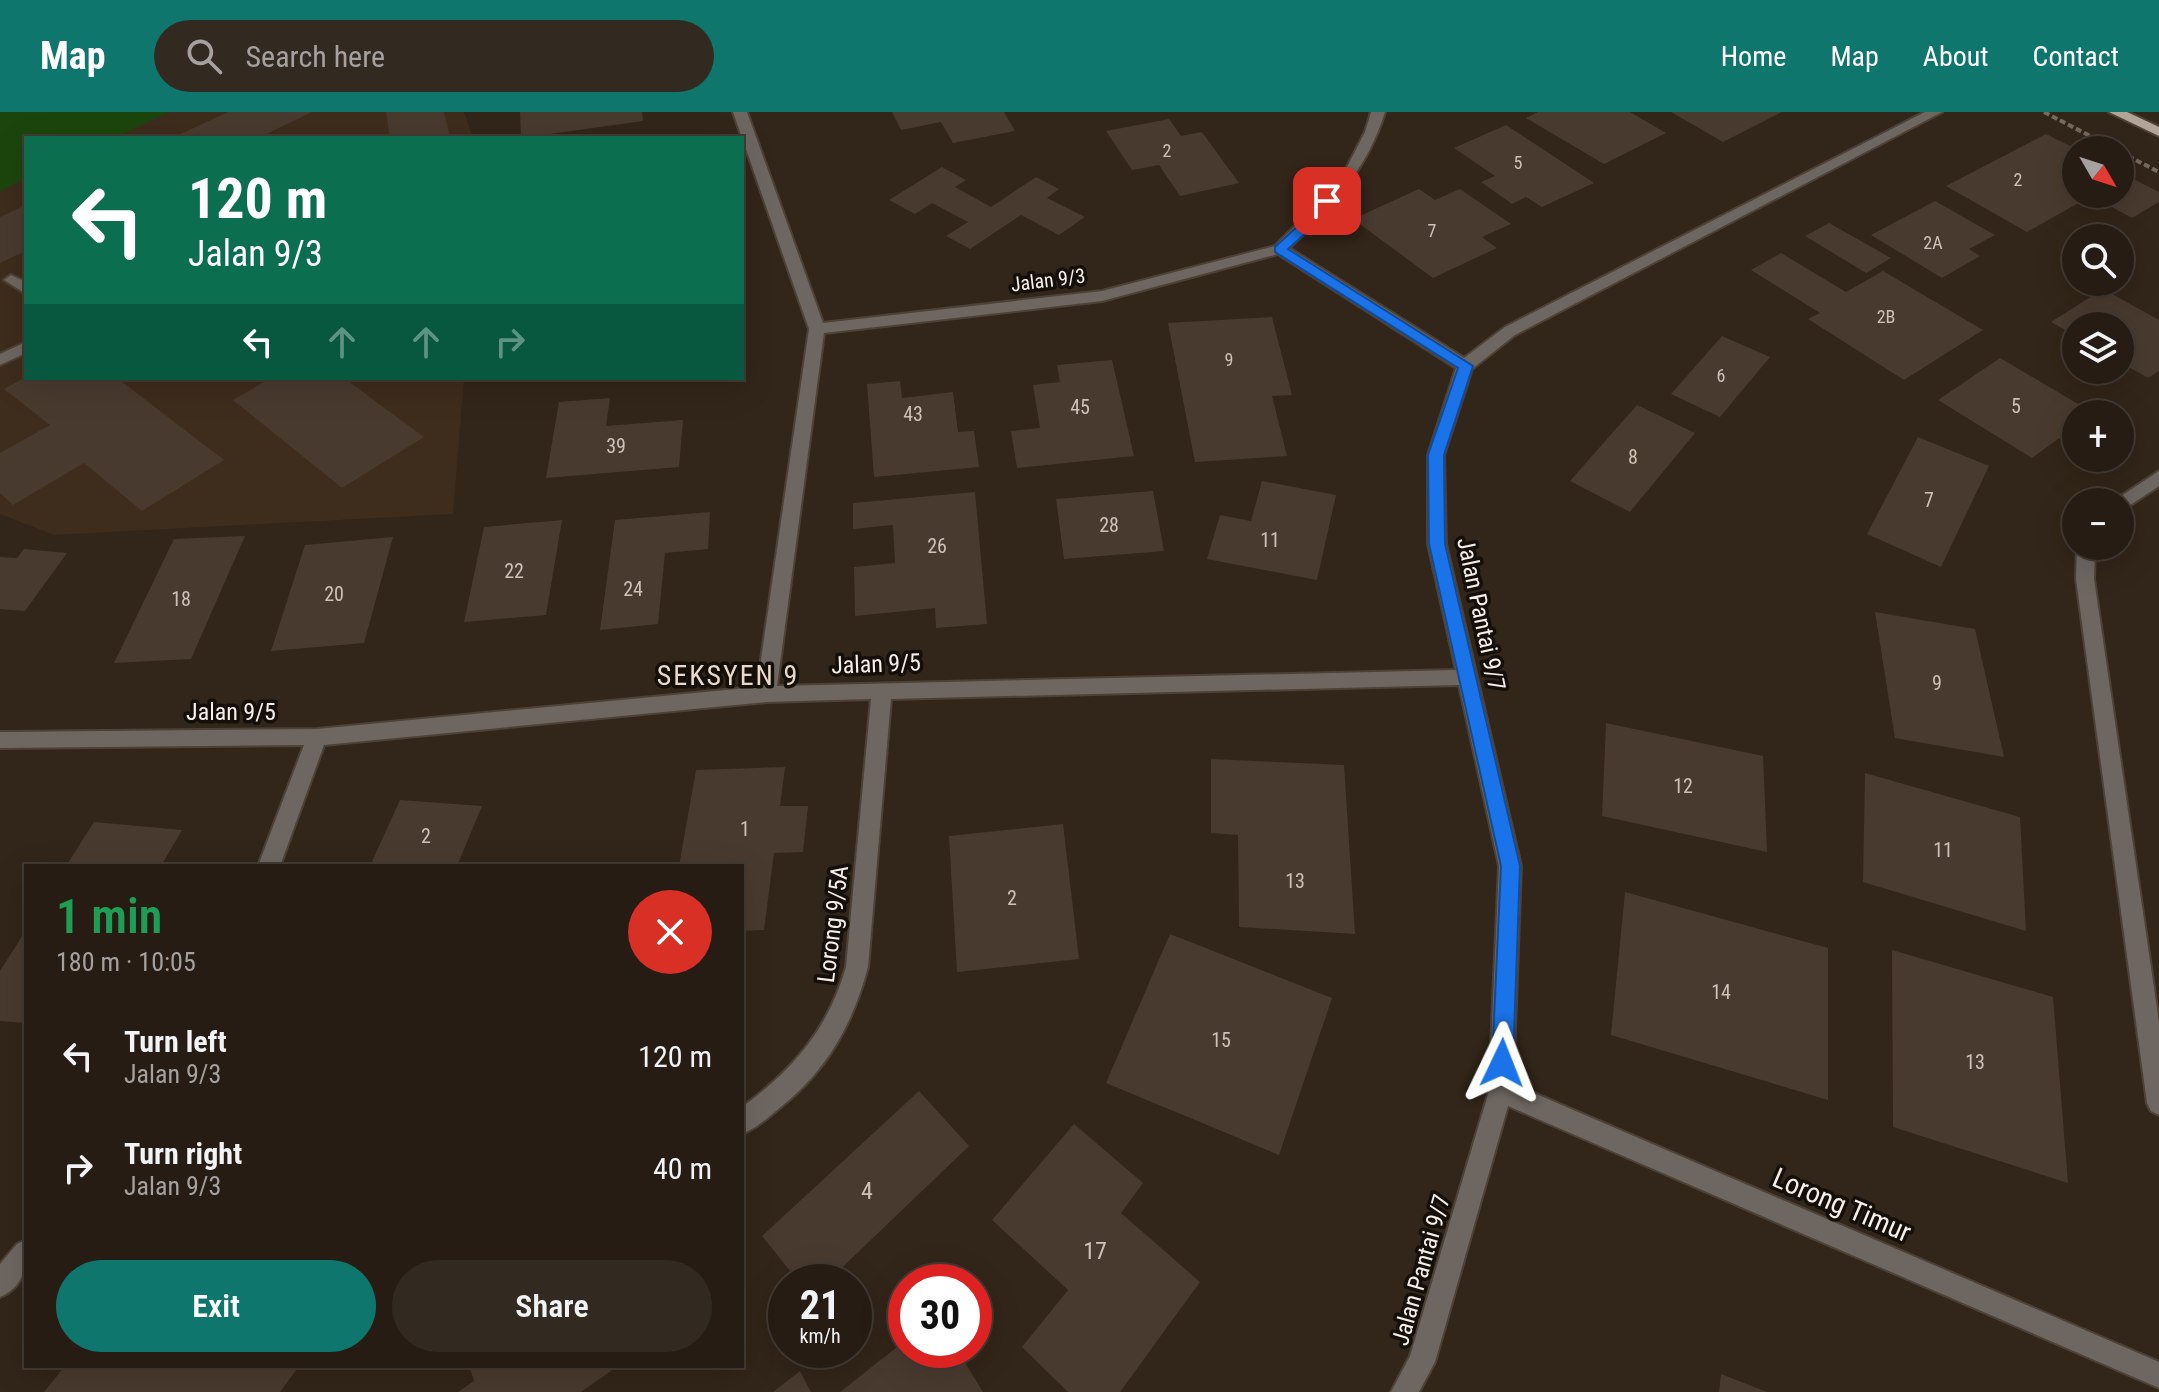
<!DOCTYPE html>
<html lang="en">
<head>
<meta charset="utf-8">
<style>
	body { margin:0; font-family:"Roboto Condensed",sans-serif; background:#322921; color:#f1f3f6; height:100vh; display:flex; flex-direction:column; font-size:30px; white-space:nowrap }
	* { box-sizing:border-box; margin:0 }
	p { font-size:26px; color:#a4a1a0 }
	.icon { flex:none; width:44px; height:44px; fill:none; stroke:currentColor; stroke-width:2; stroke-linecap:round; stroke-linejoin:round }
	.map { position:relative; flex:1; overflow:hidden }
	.panel { position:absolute; left:24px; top:752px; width:720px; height:504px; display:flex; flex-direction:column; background:#261c13; border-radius:0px; box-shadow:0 8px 32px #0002,0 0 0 2px #423a33 }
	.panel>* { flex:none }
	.banner { position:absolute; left:24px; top:24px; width:720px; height:244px; border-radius:0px; box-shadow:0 8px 32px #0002,0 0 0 2px #423a33; background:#0b6e4f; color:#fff; overflow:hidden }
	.needle { width:52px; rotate:129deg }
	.fabs { position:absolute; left:2062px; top:24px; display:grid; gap:16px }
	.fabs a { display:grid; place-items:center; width:72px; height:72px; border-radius:50%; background:#261c13; box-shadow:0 8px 32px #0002,0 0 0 2px #423a33; font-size:40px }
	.speed { position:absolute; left:768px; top:1152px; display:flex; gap:16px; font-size:40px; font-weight:700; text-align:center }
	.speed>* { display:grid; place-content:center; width:104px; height:104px; border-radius:50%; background:#261c13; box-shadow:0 8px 32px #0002,0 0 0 2px #423a33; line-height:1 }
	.speed small { font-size:20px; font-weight:400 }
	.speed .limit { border:12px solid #d22; background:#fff; color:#111 }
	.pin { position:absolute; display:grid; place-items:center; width:68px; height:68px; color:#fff; margin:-34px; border-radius:16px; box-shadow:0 4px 12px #0006 }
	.me { position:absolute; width:88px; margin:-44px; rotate:2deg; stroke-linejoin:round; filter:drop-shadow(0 0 6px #0008) }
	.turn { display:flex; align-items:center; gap:28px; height:168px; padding:0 32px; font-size:36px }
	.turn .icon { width:104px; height:104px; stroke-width:2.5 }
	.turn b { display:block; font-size:56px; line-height:68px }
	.lanes { display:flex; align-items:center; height:76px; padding:0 32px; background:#0003; justify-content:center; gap:40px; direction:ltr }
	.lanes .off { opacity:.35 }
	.round { display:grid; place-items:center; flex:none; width:84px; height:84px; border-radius:42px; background:#322921 }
	.summary { display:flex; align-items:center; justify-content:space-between; height:136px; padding:0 32px }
	h1 { font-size:48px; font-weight:600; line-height:60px; color:#1e9e55 }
	.button { display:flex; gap:16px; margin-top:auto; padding:16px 32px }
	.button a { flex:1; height:92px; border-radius:48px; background:#0f766e; color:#fff; font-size:32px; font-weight:600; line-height:92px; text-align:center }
	.button a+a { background:#322921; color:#f1f3f6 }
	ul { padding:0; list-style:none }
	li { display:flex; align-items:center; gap:24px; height:112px; padding:0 32px }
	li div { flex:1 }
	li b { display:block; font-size:30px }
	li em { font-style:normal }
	header { display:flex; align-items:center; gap:48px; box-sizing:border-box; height:112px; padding:0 40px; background:#0f766e; color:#fff }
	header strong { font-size:38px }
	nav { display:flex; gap:44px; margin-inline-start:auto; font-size:28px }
	.search { width:560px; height:72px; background:#322921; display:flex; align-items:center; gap:20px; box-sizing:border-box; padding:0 28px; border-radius:44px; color:#a4a1a0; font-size:30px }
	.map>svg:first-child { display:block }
	.built { fill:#3e2c1c }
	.green { fill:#1c450d }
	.building { fill:#493a2f }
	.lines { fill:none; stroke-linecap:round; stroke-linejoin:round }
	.service-casing { stroke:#4e4136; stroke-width:4 }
	.minor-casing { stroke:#4e4136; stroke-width:4 }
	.primary-casing { stroke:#4e4136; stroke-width:4 }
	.path { stroke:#756a5f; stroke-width:4; stroke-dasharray:6 3; stroke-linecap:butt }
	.service { fill:#6d6661; fill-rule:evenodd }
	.minor { fill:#6d6661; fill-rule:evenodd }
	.primary { fill:#b3a499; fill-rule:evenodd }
	.route { fill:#1a73e8; stroke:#114b97; stroke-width:2 }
	.labels { text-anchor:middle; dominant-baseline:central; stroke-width:7; stroke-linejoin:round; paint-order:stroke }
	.far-number-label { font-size:18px; fill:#ccc2ba }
	.far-street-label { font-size:20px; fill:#f8efe8; stroke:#150f0a }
	.number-label { font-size:20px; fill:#ccc2ba }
	.street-label { font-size:24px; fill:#f8efe8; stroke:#150f0a }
	.near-number-label { font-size:24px; fill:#ccc2ba }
	.quarter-label { font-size:28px; letter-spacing:2px; fill:#ead8ca; stroke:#150f0a }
	.near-street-label { font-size:28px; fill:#f8efe8; stroke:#150f0a }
</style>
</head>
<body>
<header>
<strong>Map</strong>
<div class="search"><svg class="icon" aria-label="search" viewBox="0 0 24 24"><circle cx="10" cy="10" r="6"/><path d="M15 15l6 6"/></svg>Search here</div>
<nav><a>Home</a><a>Map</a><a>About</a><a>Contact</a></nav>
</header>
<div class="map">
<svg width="2159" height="1280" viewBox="0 0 2159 1280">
	<rect width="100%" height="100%" fill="#322519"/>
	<path class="built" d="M 0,0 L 464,0 L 473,26 L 26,26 L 26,266 L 464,266 L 453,402 L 54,423 L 0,402 Z"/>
	<path class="green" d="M 0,0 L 170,0 L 114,26 L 26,26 L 26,67 L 0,79 Z"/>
	<path class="building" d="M 228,0 L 312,0 L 258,26 L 172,26 Z
		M 386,0 L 444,0 L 450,26 L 390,26 Z
		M 520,0 L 642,0 L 643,9 L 521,26 Z
		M 892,0 L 1004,0 L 1015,19 L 953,31 L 941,10 L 901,18 Z
		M 1538,0 L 1630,0 L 1666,21 L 1604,52 L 1526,6 Z
		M 1671,0 L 1782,0 L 1723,30 Z
		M 1169,7 L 1181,24 L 1202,20 L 1239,71 L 1180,84 L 1159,53 L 1132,58 L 1106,19 Z
		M 1506,13 L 1594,71 L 1542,95 L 1526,85 L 1512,92 L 1481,70 L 1495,64 L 1454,36 Z
		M 2046,22 L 2076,37 L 2076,82 L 2120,82 L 2120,60 L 2159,80 L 2159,90 L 2132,106 L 2091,84 L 2027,120 L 1946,74 Z
		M 942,55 L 966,68 L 955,75 L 991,95 L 1036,65 L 1059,77 L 1047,86 L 1085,105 L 1059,123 L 1021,103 L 970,137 L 946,124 L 968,110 L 932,91 L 915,102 L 889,88 Z
		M 1419,77 L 1435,88 L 1460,77 L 1511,112 L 1482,125 L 1497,136 L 1433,166 L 1353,107 Z
		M 1935,89 L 1995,123 L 1969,137 L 1980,144 L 1942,166 L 1871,123 Z
		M 26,93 L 26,139 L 0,151 L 0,105 Z
		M 1829,111 L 1891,146 L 1866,161 L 1805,124 Z
		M 1781,141 L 1846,180 L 1883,159 L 1983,218 L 1904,268 L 1808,207 L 1820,201 L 1751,158 Z
		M 2103,177 L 2159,208 L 2159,259 L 2148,266 L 2120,250 L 2120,214 L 2076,214 L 2076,224 L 2051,210 Z
		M 1272,205 L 1292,283 L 1272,284 L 1287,344 L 1195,350 L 1168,211 Z
		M 1722,224 L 1770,245 L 1720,305 L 1671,282 Z
		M 2000,246 L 2095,302 L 2076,302 L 2076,314 L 2032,346 L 1938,288 Z
		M 1112,248 L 1134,344 L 1017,356 L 1011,319 L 1040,316 L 1033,273 L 1060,270 L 1057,253 Z
		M 26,265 L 117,266 L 224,348 L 142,399 L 84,351 L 13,393 L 0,381 L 0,341 L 50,313 L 4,277 Z
		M 271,266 L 344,266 L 424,325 L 342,376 L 233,288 Z
		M 900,269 L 902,286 L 953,280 L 958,320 L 974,319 L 979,355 L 874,365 L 867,272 Z
		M 610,286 L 606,314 L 683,308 L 679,355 L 546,366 L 559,290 Z
		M 1637,293 L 1695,321 L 1630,400 L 1570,369 Z
		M 1918,325 L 1989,354 L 1941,455 L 1867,422 Z
		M 1262,369 L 1336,383 L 1317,468 L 1207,447 L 1220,403 L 1251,409 Z
		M 1153,379 L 1164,439 L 1064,447 L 1056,387 Z
		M 975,380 L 987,512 L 936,516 L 935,496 L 855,504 L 854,455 L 895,451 L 893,413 L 853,417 L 853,391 Z
		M 710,400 L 708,437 L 665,441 L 658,512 L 600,518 L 615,408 Z
		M 562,408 L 546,503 L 464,510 L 484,415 Z
		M 245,424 L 191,547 L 114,551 L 174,427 Z
		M 393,425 L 364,531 L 271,539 L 305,433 Z
		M 24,437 L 67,441 L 25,499 L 0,497 L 0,445 L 17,446 Z
		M 1875,500 L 1975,517 L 2004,645 L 1895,626 Z
		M 1606,611 L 1763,644 L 1767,740 L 1602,704 Z
		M 1211,647 L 1344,653 L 1355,822 L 1239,815 L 1238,723 L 1211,721 Z
		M 785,655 L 780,694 L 808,694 L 803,740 L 774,741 L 764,818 L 742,819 L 742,754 L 679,754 L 696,658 Z
		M 1865,661 L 2020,705 L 2026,819 L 1863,770 Z
		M 400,688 L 482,694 L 457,754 L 370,754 Z
		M 94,710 L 182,718 L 161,754 L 66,754 Z
		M 1063,712 L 1079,847 L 957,860 L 949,724 Z
		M 1625,780 L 1828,836 L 1828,988 L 1611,923 Z
		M 26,818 L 26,911 L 0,909 L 0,859 Z
		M 1170,822 L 1332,886 L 1279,1043 L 1106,971 Z
		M 1892,838 L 2053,885 L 2068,1071 L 1893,1015 Z
		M 919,979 L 969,1034 L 827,1170 L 799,1170 L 762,1124 Z
		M 1074,1012 L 1143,1071 L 1121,1101 L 1200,1170 L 1120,1280 L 1068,1280 L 1022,1235 L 1068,1178 L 992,1108 Z
		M 906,1228 L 906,1238 L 957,1238 L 983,1280 L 840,1280 Z
		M 65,1254 L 299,1254 L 280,1280 L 44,1280 Z
		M 469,1254 L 618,1254 L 581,1280 L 458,1280 L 474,1269 Z
		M 800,1259 L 811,1280 L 773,1280 Z
		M 1721,1262 L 1767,1280 L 1719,1280 Z"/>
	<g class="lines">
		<g class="service-casing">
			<path id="service" d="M 11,163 L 26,170 L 26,182 L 4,168 Z
				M 26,230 L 26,241 L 0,253 L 0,242 Z"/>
		</g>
		<g class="minor-casing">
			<path id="minor" d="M 733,0 L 747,0 L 823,211 L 1102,179 L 1275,134 L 1320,89 L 1346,57 L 1365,20 L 1371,0 L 1385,0 C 1368,56 1331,97 1289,136 L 1464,246 L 1505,215 L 1925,0 L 1942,0 L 1515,223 L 1472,257 L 1444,343 L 1446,432 L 1521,754 L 1513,972 L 2159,1250 L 2159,1276 L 1508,994 L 1435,1250 L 1419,1280 L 1391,1280 L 1410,1244 L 1489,979 L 1499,754 L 1459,573 L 891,587 L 868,855 C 853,911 828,957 782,994 C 770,1004 757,1016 742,1022 L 742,995 C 794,957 828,917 846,855 L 871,587 L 766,590 L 324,633 L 280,754 L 258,754 L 304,633 L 0,636 L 0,620 L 317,617 L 757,575 L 809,217 ZM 1278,142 L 1456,256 L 1428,343 L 1428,432 L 1456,558 L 777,574 L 824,221 L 1102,189 Z
				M 2159,359 L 2159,374 L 2126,396 L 2120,398 L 2120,390 L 2112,390 Z
				M 2077,434 L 2095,434 L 2094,467 L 2159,910 L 2159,1003 L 2151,999 L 2147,991 L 2076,467 Z
				M 26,1128 C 26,1153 26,1174 0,1185 L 0,1152 L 17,1132 Z"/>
		</g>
		<g class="primary-casing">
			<path id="primary" d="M 2109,0 L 2127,0 L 2159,15 L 2159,24 Z"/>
		</g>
		<path class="path" d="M 2044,0 L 2117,38
			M 2120,40 L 2159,60"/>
		<use href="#service" class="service"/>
		<use href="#minor" class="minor"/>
		<use href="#primary" class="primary"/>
	</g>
	<path class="route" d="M 1322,86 L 1333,89 L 1319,109 L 1288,137 L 1473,254 L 1444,343 L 1445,432 L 1520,754 L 1513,951 L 1510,958 L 1502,961 L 1495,958 L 1492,951 L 1501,754 L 1429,432 L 1428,343 L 1458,256 L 1275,140 L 1275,135 L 1310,103 Z"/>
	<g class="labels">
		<g class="far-number-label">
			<text x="1167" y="38">2</text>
			<text x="1518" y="50">5</text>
			<text x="2018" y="67">2</text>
			<text x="1432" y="118">7</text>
			<text x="1933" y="130">2A</text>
			<text x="1886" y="204">2B</text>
			<text x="1229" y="247">9</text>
			<text x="1721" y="263">6</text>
		</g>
		<g class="far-street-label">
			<text transform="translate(1048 168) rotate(-7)">Jalan 9/3</text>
		</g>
		<g class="number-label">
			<text x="2016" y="294">5</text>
			<text x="1080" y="295">45</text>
			<text x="913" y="302">43</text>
			<text x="616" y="334">39</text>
			<text x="1633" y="345">8</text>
			<text x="1929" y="388">7</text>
			<text x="1109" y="413">28</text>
			<text x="1270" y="428">11</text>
			<text x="937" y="434">26</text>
			<text x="514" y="459">22</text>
			<text x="633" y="477">24</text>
			<text x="334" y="482">20</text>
			<text x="181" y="487">18</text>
			<text x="1937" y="571">9</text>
			<text x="1683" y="674">12</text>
			<text x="745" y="717">1</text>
			<text x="426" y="724">2</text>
			<text x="1943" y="738">11</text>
			<text x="1295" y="769">13</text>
			<text x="1012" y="786">2</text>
			<text x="1721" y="880">14</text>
			<text x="1221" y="928">15</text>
			<text x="1975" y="950">13</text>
		</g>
		<g class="street-label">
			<text transform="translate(1481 502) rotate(78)">Jalan Pantai 9/7</text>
			<text transform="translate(876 552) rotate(-2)">Jalan 9/5</text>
			<text x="231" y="600">Jalan 9/5</text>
			<text transform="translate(833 812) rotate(-83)">Lorong 9/5A</text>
			<text transform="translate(1421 1158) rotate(-74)">Jalan Pantai 9/7</text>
		</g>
		<g class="near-number-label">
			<text x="867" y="1079">4</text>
			<text x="1095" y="1139">17</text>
		</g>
		<g class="quarter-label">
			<text x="728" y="563">SEKSYEN 9</text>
		</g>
		<g class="near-street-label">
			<text transform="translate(1842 1093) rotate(23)">Lorong Timur</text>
		</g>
	</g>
</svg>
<div class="fabs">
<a><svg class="needle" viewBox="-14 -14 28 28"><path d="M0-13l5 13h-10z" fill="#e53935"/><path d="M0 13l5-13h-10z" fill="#a4a1a0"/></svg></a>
<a><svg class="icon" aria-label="search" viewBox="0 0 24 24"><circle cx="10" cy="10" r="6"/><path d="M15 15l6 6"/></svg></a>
<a><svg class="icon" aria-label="layers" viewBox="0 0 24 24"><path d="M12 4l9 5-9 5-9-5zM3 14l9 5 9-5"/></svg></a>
<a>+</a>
<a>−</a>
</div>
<div class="speed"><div>21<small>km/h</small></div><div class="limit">30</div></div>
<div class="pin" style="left:1327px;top:89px;background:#d93025"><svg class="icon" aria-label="arrive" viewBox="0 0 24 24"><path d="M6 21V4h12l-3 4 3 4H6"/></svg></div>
<svg class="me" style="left:1502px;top:951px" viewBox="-20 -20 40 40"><path d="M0-17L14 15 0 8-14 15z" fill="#1a73e8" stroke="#fff" stroke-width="4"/></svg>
<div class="banner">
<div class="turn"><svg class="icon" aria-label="left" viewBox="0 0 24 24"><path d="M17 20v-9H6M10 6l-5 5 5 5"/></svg><div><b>120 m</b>Jalan 9/3</div></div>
<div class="lanes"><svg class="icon" aria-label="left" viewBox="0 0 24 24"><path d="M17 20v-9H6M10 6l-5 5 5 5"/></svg><svg class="icon off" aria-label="ahead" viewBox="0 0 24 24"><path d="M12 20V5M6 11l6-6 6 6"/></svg><svg class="icon off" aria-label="ahead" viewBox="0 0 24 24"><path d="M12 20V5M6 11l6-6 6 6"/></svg><svg class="icon off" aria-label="right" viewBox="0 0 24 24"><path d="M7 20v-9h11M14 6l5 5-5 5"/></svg></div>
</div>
<section class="panel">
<div class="summary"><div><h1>1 min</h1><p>180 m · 10:05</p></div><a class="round" style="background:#d93025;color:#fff"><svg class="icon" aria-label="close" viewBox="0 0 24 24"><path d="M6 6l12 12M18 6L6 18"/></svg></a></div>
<ul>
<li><svg class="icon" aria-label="left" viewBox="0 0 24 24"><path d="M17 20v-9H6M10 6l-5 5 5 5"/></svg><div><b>Turn left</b><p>Jalan 9/3</p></div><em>120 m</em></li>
<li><svg class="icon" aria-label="right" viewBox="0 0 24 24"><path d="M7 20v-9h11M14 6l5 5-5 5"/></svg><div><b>Turn right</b><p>Jalan 9/3</p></div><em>40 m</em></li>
</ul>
<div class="button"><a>Exit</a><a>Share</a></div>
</section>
</div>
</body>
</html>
